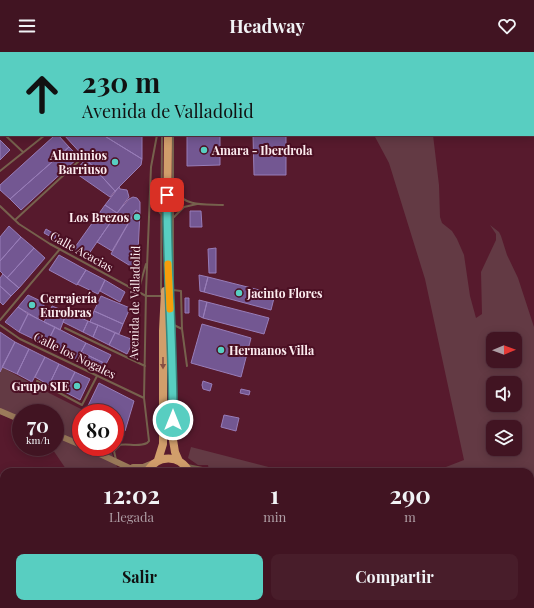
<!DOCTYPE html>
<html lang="es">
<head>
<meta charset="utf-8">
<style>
	body { margin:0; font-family:"Playfair Display",serif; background:#481d2a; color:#f1f3f6; height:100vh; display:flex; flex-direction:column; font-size:15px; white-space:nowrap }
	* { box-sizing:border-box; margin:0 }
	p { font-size:13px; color:#ae9ea5 }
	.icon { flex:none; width:22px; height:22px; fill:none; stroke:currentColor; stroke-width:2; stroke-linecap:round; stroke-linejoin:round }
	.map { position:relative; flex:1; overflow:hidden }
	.details { position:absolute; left:0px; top:416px; width:534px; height:140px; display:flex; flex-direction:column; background:#411422; border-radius:12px 12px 0 0; box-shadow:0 2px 10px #0003,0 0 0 1px #5a3340 }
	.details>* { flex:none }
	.top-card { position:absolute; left:0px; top:0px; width:534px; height:84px; box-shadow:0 2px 10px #0003,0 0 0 1px #5a3340; background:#58cec1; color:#111; overflow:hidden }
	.needle { width:26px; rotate:89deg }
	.controls { position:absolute; left:486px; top:280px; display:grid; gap:8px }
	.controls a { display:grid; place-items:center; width:36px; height:36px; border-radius:8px; background:#411422; box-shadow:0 2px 10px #0003,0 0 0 1px #5a3340; font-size:20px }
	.speed { position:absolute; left:12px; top:352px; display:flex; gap:8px; font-size:20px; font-weight:700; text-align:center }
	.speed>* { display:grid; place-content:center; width:52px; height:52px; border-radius:50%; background:#411422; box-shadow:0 2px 10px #0003,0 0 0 1px #5a3340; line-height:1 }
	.speed small { font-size:10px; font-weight:400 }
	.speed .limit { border:6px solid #d22; background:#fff; color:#111 }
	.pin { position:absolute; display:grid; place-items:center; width:34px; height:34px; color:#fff; margin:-17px; border-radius:8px; box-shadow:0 2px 6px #0006 }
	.me { position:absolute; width:44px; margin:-22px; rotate:0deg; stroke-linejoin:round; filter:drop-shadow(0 0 3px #0008) }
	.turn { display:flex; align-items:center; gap:14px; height:84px; padding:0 16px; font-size:18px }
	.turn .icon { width:52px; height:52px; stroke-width:2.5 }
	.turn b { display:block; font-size:28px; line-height:34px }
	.eta { display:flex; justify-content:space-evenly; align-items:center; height:68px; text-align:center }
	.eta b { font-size:24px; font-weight:700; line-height:28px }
	.primary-button { display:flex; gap:8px; margin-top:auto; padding:8px 16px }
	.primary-button a { flex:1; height:46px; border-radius:8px; background:#58cec1; color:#111; font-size:16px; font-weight:700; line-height:46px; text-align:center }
	.primary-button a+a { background:#481d2a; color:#f1f3f6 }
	header { display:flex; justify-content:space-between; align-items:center; height:52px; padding:0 16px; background:#411422; font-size:18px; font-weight:700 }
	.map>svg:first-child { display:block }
	.green { fill:#633a44; fill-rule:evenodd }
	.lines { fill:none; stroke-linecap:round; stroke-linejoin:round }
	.stream { stroke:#848e60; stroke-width:1.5 }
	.building { fill:#735792; stroke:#987db8 }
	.lane { stroke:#76614d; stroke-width:2 }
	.street { stroke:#76614d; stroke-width:4.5 }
	.secondary { stroke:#9b7a5a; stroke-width:6 }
	.highway { stroke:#d19e6b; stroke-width:8 }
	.oneway { fill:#874f43 }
	.route-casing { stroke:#39867d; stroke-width:10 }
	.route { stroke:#58cec1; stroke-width:7 }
	.slow { stroke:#f59e0b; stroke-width:7 }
	.poi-dot { fill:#58cec1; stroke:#4b0f23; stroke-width:1.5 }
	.labels { text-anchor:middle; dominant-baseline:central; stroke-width:4; stroke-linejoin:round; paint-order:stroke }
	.poi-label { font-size:12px; font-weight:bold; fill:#fcecef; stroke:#4b0f23; text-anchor:start }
	.street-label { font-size:12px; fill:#fcecef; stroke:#4b0f23 }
</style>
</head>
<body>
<header><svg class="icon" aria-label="menu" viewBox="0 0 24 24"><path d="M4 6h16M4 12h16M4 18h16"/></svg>Headway<svg class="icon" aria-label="heart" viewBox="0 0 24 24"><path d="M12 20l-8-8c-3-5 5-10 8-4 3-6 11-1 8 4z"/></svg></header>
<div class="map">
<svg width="534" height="556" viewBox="0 0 534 556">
	<rect width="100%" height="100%" fill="#571a2d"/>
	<path class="green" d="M 309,0 L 534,0 L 534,71 L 533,1 Z
		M 374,83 L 433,83 L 439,133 L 440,165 L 442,171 L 452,179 L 457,187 L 464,203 L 470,244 L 476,266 L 482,262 L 481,220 L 496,188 L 496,182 L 490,173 L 499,180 L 501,184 L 507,203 L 518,226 L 534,275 L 534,493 L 530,505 L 530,420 L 433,420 L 464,408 L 425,227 L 389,111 ZM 493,287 L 515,287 L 515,309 L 493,309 ZM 493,331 L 515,331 L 515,353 L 493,353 ZM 493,375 L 515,375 L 515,397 L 493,397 Z
		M 2,315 L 39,336 L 89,361 L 81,361 L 81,395 L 111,395 L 111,399 L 119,420 L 68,420 L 51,395 L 55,395 L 55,361 L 21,361 L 21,371 L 0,362 L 0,320 Z
		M 191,395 L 288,420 L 207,420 L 209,419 L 208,413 L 198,413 L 188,406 Z
		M 176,552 L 361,552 L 366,556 L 176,556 Z
		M 468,552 L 518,552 L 518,556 L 467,556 Z"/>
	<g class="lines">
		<path class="stream" d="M 530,494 L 534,485
			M 513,556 L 513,552"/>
	</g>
	<path class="building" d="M 0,0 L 47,0 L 48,1 L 1,1 L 1,36 Z
		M 58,83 L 69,95 L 10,147 L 0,138 L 0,133 L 54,84 Z
		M 64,83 L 103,83 L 142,107 L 141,113 L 115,139 Z
		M 103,83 L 142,83 L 142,107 Z
		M 187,83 L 220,83 L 220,113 L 187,114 Z
		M 253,83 L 286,83 L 286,123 L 254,123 Z
		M 0,88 L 10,98 L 0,108 Z
		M 69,95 L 79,105 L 21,158 L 10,147 Z
		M 86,107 L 115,139 L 110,145 L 74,120 Z
		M 119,135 L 120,137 L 127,138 L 129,145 L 117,161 L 105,153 Z
		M 133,145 L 137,146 L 140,150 L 140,161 L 136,158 L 112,199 L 97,190 L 117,161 L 129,147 Z
		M 105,153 L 117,161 L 86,206 L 73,198 Z
		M 136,158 L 140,161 L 137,218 L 111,202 Z
		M 190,159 L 201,159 L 202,175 L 190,175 Z
		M 9,174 L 21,185 L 0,209 L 0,185 Z
		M 46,177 L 56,183 L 55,187 L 44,181 Z
		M 21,185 L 34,196 L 7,226 L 0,219 L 0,209 Z
		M 34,196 L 45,206 L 19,236 L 7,226 Z
		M 216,196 L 216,221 L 209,221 L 208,197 Z
		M 59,203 L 86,218 L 77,233 L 49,218 Z
		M 86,218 L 105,228 L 98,242 L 77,232 Z
		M 3,222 L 19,236 L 11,244 L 0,234 L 0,226 Z
		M 199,223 L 208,225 L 204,240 L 200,239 Z
		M 208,225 L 275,242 L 271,258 L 204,240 Z
		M 105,228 L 125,240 L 120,250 L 100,239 Z
		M 0,234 L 11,244 L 3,253 L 0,250 Z
		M 28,243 L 45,251 L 38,267 L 18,255 Z
		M 101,244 L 130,256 L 123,272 L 94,259 Z
		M 185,246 L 189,246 L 189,261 L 185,261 Z
		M 199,248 L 207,250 L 203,266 L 199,264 Z
		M 207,250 L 269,266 L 264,282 L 203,266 Z
		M 52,254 L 67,260 L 60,278 L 44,270 Z
		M 18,255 L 28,262 L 19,280 L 5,270 Z
		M 94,259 L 123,272 L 119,282 L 90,270 Z
		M 67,260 L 88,269 L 83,280 L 63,270 Z
		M 28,262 L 55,275 L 46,293 L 19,280 Z
		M 88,269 L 98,273 L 93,285 L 83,280 Z
		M 202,272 L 251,286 L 241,325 L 191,311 Z
		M 98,273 L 115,281 L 109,293 L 93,285 Z
		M 55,275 L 86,291 L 77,308 L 46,293 Z
		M 0,280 L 15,290 L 0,320 Z
		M 115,281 L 131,287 L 131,294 L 127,302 L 109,293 Z
		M 15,290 L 29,297 L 17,322 L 2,315 Z
		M 86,291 L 111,303 L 106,312 L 81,300 Z
		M 29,297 L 45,305 L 32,330 L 17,322 Z
		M 81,300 L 106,312 L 102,321 L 77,308 Z
		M 45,305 L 59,312 L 49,333 L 35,325 Z
		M 59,312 L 75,320 L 65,340 L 49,333 Z
		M 75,320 L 90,327 L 80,348 L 65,340 Z
		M 203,329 L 212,332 L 210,339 L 203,337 L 202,333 Z
		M 99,331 L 134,349 L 125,379 L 115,374 L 115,361 L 91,361 L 86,358 Z
		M 241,337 L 250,339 L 249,343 L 240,341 Z
		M 224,363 L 239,366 L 236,379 L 221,375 Z"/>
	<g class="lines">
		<path class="lane" d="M 155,1 L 156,0
			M 167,1 L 167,0
			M 178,1 L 178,0
			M 0,78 L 1,79
			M 5,83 L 23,100
			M 173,83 L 173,241
			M 0,119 L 45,83
			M 174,139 C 187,155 204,152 223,153
			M 0,154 L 19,172 L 50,192 L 146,244 L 161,244
			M 161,162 L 150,148 L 162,136
			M 174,165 L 184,155 L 197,152
			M 15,168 L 80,108
			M 173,238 L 181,239 L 182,277
			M 138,240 L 146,212
			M 161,240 L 162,83
			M 0,268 L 60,197
			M 0,273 L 20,287 L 144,346
			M 174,273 L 182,277 L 187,314
			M 65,276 L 145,314
			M 37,329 L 82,353 L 97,324
			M 115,394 C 126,390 137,396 147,391 L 149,389 L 144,346 L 146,240 L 151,115 L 157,83
			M 106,403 L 113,395
			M 116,408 L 114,399 L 120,393"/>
		<path class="street" d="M 186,414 L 206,418"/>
		<path class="secondary" d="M 0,359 L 21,368
			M 55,382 L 81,393
			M 85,395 L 138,420
			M 133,415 L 143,415 L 153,411"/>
		<path class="highway" d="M 173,1 L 173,0
			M 168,83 L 167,188 L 172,292 L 172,382 L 175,400 L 179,409
			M 158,408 L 163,392 L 163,279 L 165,239
			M 147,420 C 157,402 180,402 189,420
			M 168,556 L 168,552"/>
	</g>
	<defs><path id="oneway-solid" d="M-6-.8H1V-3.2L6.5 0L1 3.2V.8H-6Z"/></defs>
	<use class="oneway" href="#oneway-solid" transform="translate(163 311) rotate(90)"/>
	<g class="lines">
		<g class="route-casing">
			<path id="route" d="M 167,143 C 167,218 173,293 173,368"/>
		</g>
		<use href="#route" class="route"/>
		<path class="slow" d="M 168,212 L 170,257"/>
	</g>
	<g class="poi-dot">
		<circle cx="204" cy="98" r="4"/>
		<circle cx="115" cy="110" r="4"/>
		<circle cx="137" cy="165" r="4"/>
		<circle cx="239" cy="241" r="4"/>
		<circle cx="32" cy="253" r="4"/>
		<circle cx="221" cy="298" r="4"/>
		<circle cx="77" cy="334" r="4"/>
	</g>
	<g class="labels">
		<g class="poi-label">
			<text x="212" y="98">Amara - Iberdrola</text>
			<text x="107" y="103" text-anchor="end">Aluminios<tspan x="107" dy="14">Barriuso</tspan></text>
			<text x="129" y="165" text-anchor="end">Los Brezos</text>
			<text x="247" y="241">Jacinto Flores</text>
			<text x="40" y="246">Cerrajería<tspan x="40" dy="14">Eurobras</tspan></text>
			<text x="229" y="298">Hermanos Villa</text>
			<text x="69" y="334" text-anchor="end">Grupo SIE</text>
		</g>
		<g class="street-label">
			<text transform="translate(82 199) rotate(29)">Calle Acacias</text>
			<text transform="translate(134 251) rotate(-89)">Avenida de Valladolid</text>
			<text transform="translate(75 303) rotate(26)">Calle los Nogales</text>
		</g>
	</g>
</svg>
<div class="controls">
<a><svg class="needle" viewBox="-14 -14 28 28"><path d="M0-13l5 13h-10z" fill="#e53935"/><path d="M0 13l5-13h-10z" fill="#ae9ea5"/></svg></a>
<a><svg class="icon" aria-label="sound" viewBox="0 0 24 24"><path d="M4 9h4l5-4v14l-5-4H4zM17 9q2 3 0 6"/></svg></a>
<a><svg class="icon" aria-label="layers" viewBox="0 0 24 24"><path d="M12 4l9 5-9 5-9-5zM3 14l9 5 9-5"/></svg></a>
</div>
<div class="speed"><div>70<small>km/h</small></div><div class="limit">80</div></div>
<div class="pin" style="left:167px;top:143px;background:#d93025"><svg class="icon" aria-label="arrive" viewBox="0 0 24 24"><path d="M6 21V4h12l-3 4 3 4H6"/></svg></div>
<svg class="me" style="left:173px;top:368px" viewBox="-20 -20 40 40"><circle r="17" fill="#58cec1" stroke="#fff" stroke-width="3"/><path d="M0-11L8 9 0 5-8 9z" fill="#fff"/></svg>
<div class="top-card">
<div class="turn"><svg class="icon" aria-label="ahead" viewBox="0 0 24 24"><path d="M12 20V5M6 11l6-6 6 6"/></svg><div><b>230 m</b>Avenida de Valladolid</div></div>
</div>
<section class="details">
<div class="eta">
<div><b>12:02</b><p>Llegada</p></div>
<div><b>1</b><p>min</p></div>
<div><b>290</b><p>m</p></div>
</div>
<div class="primary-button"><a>Salir</a><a>Compartir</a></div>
</section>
</div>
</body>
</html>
